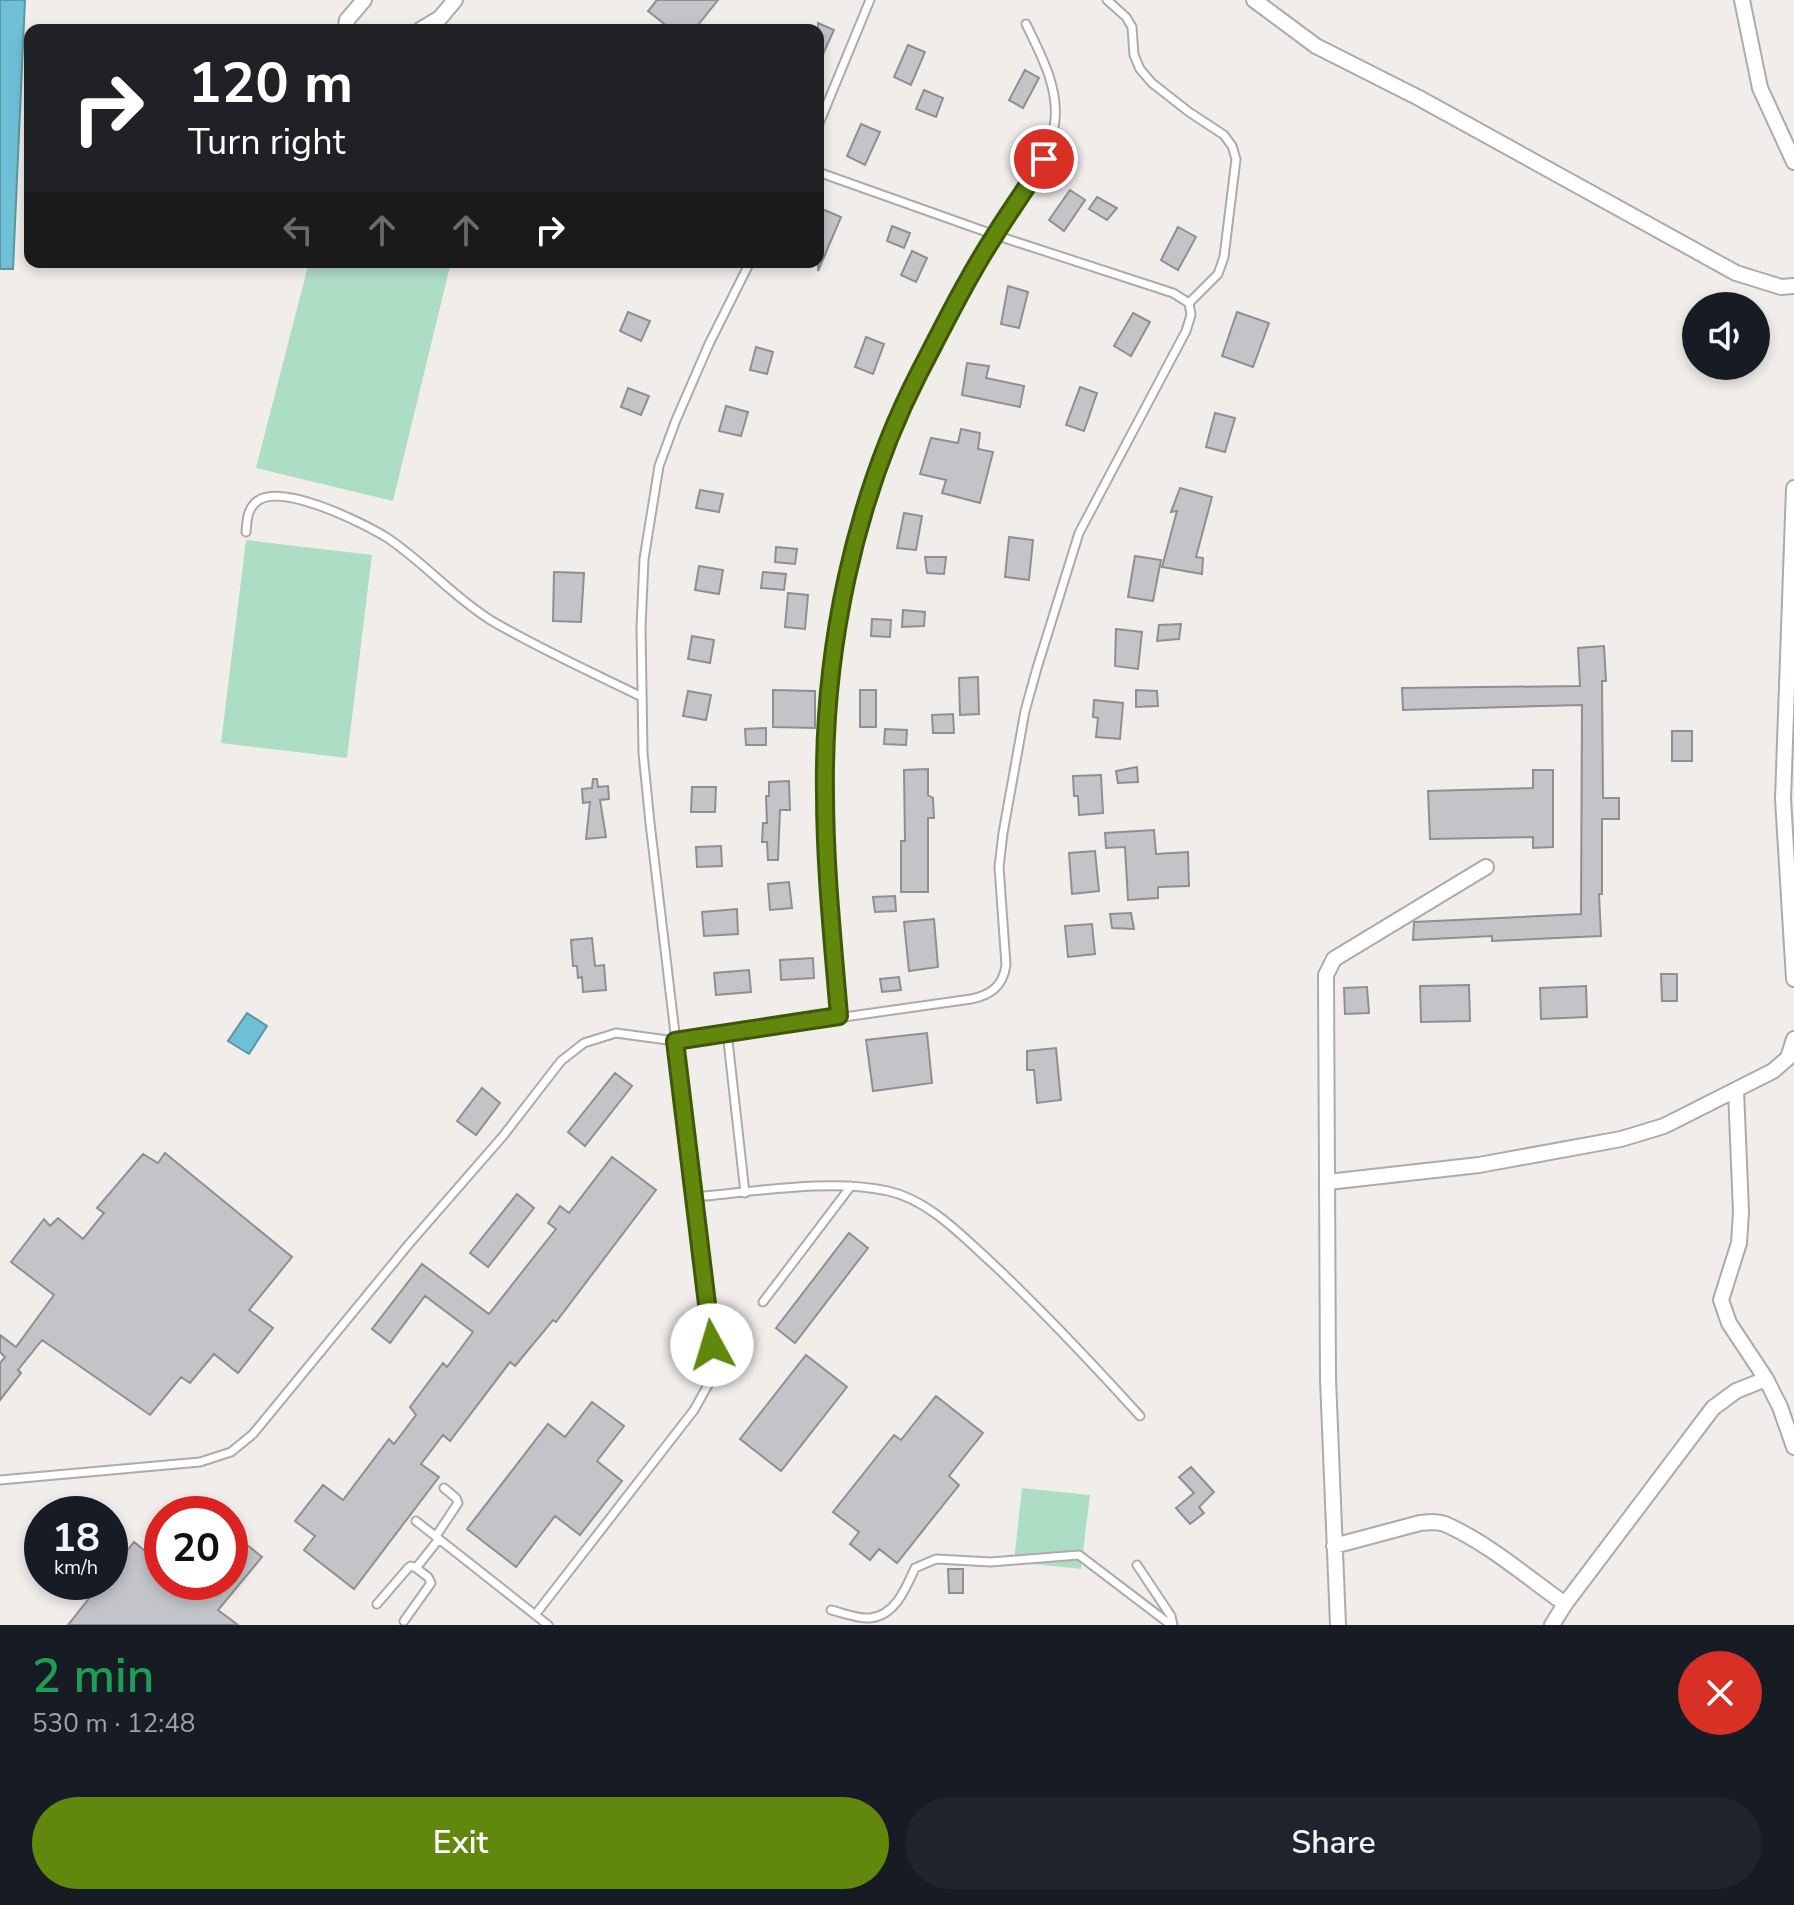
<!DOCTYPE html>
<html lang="en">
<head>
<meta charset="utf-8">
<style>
	body { margin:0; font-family:"Nunito Sans",sans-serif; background:#20242c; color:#f1f3f6; height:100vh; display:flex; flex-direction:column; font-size:30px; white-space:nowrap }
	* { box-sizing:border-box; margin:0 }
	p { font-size:26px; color:#9ea1a6 }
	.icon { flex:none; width:44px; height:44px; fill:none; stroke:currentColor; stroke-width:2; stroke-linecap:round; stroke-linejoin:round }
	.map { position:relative; height:1625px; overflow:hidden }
	.drawer { display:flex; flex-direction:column; background:#171b24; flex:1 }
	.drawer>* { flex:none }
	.guide { position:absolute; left:24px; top:24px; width:800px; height:244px; border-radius:16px; box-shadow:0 4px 12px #0003; background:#202124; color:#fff; overflow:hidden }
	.controls { position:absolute; left:1682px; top:292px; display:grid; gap:16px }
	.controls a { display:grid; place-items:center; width:88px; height:88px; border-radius:50%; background:#171b24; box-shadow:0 4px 12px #0003; font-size:40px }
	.speed { position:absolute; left:24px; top:1496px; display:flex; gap:16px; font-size:40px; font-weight:700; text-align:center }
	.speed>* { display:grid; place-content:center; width:104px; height:104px; border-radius:50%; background:#171b24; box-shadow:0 4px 12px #0003; line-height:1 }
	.speed small { font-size:20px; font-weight:400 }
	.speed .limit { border:12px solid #d22; background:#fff; color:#111 }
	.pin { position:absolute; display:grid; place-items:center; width:68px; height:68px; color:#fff; margin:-34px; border:4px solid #fff; border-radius:50%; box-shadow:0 2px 8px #0007 }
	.me { position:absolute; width:88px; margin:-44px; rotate:354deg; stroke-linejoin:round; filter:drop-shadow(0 0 6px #0008) }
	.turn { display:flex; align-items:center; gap:28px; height:168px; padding:0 32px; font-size:36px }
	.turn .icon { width:104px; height:104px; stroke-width:2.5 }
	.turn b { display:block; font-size:56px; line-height:68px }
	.lanes { display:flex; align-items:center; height:76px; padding:0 32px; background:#0003; justify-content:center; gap:40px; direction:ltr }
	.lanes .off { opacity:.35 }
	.round { display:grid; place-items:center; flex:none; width:84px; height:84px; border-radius:42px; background:#20242c }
	.headline { display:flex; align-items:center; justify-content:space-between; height:136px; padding:0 32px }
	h1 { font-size:48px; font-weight:600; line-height:60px; color:#1e9e55 }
	.primary-button { display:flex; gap:16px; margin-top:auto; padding:16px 32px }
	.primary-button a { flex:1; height:92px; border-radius:48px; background:#61870c; color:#fff; font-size:32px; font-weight:600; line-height:92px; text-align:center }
	.primary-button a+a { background:#20242c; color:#f1f3f6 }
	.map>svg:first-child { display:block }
	.green { fill:#aeddc6 }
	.water { fill:#6dc0d5; stroke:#5c96a4; stroke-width:2 }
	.building { fill:#c3c4c7; stroke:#8f8f92; stroke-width:2 }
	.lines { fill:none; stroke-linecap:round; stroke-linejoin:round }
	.service-casing { stroke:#aeaaa9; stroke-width:11 }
	.minor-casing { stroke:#aeaaa9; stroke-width:18 }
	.service { stroke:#fff; stroke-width:7 }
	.minor { stroke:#fff; stroke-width:14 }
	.route-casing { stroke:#3f5808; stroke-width:20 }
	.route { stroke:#61870c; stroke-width:14 }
</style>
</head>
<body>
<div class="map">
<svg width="1794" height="1625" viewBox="0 0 1794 1625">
	<rect width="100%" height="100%" fill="#f1edeb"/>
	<path class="green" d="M 309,262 L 451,262 L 393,501 L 256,468 Z
		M 246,540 L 372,555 L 347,758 L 221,743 Z
		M 1022,1488 L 1090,1495 L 1081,1569 L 1014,1562 Z"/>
	<path class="water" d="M 0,0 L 25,0 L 13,269 L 0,269 Z
		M 247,1013 L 267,1026 L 249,1054 L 228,1041 Z"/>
	<path class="building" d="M 657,0 L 718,0 L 694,30 L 672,30 L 648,11 Z
		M 818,23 L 834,30 L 818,65 Z
		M 908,45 L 925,52 L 911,85 L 894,77 Z
		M 1025,70 L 1039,78 L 1023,108 L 1009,100 Z
		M 924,90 L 943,98 L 936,117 L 916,109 Z
		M 861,124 L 880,132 L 865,165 L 847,156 Z
		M 1070,190 L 1085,200 L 1064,231 L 1049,220 Z
		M 1097,197 L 1117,208 L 1107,220 L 1089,209 Z
		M 822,209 L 841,217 L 818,271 L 818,218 Z
		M 892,226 L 910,233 L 904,248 L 887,241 Z
		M 1178,227 L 1196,237 L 1178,270 L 1161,260 Z
		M 912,251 L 927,258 L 916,282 L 901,275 Z
		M 1008,286 L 1028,292 L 1019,328 L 1001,324 Z
		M 628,312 L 650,321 L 641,341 L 620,331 Z
		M 1237,312 L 1269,323 L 1253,367 L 1222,356 Z
		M 1133,313 L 1150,322 L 1131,356 L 1114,346 Z
		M 866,337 L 884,344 L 873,374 L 855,367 Z
		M 756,347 L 773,352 L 767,374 L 750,370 Z
		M 967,363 L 989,366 L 986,378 L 1024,386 L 1020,407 L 962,395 Z
		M 1080,387 L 1097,393 L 1084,431 L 1066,425 Z
		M 628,388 L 649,396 L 641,415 L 621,407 Z
		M 726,406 L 748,412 L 741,436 L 719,431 Z
		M 1215,413 L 1235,418 L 1225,452 L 1206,447 Z
		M 961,429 L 980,433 L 978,449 L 993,452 L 980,503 L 942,493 L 946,480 L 920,474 L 931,438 L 958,443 Z
		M 1180,488 L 1212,497 L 1196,557 L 1203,558 L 1202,574 L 1162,567 L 1177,511 L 1171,512 Z
		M 700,490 L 723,494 L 719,512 L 696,508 Z
		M 904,513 L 922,516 L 916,550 L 897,548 Z
		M 1009,537 L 1033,540 L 1029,580 L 1005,577 Z
		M 776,547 L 797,549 L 795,564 L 775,562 Z
		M 1135,556 L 1161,560 L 1153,601 L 1128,597 Z
		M 925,557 L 946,557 L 944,574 L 927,573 Z
		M 699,566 L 723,570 L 719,594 L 695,590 Z
		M 554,572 L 584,573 L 581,622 L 553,621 Z
		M 763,572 L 786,574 L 784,590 L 761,588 Z
		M 788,593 L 808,595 L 805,629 L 785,627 Z
		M 903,610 L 925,612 L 924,626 L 902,627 Z
		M 872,619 L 891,620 L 890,637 L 871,636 Z
		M 1181,624 L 1179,639 L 1157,641 L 1159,625 Z
		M 1116,629 L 1142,632 L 1138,669 L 1115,666 Z
		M 692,636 L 714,640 L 710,663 L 688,659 Z
		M 1604,646 L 1606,681 L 1602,681 L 1603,798 L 1619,798 L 1619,819 L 1602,819 L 1602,894 L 1599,894 L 1601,936 L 1492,941 L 1492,936 L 1413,940 L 1414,922 L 1581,914 L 1582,705 L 1403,710 L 1402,688 L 1580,686 L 1578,648 Z
		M 978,677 L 979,714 L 960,715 L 959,678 Z
		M 773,690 L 815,691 L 815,728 L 773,727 Z
		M 860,690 L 876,690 L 876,727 L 860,727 Z
		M 1136,690 L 1157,691 L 1158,706 L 1136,707 Z
		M 688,691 L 711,695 L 706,720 L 683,716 Z
		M 1094,700 L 1123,703 L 1120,739 L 1096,737 L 1098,718 L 1093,717 Z
		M 953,714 L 954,733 L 933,733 L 932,715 Z
		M 766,728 L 766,745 L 746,745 L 745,729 Z
		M 885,729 L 907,730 L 906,745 L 884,744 Z
		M 1672,731 L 1692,731 L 1692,761 L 1672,761 Z
		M 1137,767 L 1138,782 L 1118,783 L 1116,771 Z
		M 928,769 L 928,795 L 933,798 L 934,818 L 928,818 L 928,892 L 901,892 L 901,841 L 905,841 L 904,770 Z
		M 1533,770 L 1553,770 L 1553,847 L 1533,848 L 1533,837 L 1430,839 L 1428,791 L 1533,788 Z
		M 1101,775 L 1103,813 L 1079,815 L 1078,796 L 1074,796 L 1073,776 Z
		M 593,779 L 597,779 L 598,787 L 608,786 L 609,799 L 600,800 L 606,837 L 586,839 L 590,802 L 583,803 L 582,789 L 592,788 Z
		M 789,781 L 790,810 L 780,810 L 778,860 L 768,860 L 767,842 L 762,842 L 763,823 L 767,823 L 766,796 L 769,796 L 769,782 Z
		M 692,787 L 716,787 L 715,812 L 691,812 Z
		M 1154,830 L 1156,854 L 1188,852 L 1189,886 L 1158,887 L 1158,898 L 1128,900 L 1125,847 L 1106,848 L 1105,833 Z
		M 721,846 L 722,866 L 697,867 L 696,847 Z
		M 1095,851 L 1099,891 L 1072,894 L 1069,853 Z
		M 789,882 L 792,908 L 770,910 L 768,884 Z
		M 895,896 L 896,911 L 875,912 L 873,897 Z
		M 737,909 L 738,934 L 704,936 L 702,912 Z
		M 1131,913 L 1134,929 L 1112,928 L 1110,914 Z
		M 934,919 L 938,967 L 909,971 L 904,922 Z
		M 1092,924 L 1095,954 L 1068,957 L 1065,926 Z
		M 592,938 L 595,966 L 604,965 L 606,990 L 583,992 L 582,977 L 578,978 L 577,966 L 573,966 L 571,940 Z
		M 813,958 L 814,978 L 781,980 L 780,960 Z
		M 749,970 L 751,992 L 716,995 L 714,973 Z
		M 1661,974 L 1677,974 L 1677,1001 L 1662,1001 Z
		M 899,977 L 901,990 L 882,992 L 880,979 Z
		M 1469,985 L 1470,1021 L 1421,1022 L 1420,986 Z
		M 1586,986 L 1587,1017 L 1541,1019 L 1540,988 Z
		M 1367,987 L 1369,1013 L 1345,1014 L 1344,988 Z
		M 927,1033 L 932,1083 L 873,1091 L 866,1040 Z
		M 1056,1048 L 1061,1100 L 1037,1103 L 1034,1070 L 1027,1070 L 1027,1051 Z
		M 615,1073 L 632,1086 L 585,1146 L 568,1132 Z
		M 482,1088 L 500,1103 L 476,1135 L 457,1121 Z
		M 165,1153 L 292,1257 L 249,1310 L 273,1328 L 238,1373 L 214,1354 L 190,1383 L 181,1377 L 150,1415 L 42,1340 L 18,1370 L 21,1373 L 0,1400 L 0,1363 L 5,1357 L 0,1352 L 0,1335 L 16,1347 L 54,1295 L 11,1262 L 44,1219 L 50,1226 L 58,1218 L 83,1239 L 104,1213 L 97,1208 L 143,1154 L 158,1163 Z
		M 612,1157 L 656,1190 L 556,1322 L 553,1320 L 515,1366 L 510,1362 L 450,1441 L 443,1435 L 421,1464 L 439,1477 L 354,1589 L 304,1550 L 315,1536 L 295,1521 L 323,1485 L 343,1500 L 389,1439 L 394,1444 L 416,1415 L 410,1407 L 443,1363 L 447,1367 L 473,1332 L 425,1296 L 390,1343 L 372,1329 L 422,1264 L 489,1314 L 556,1229 L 548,1223 L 560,1206 L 569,1213 Z
		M 517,1194 L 534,1208 L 488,1267 L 470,1253 Z
		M 849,1233 L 868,1248 L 795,1343 L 776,1328 Z
		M 806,1355 L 847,1387 L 781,1471 L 740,1439 Z
		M 936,1396 L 983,1433 L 949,1476 L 959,1485 L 897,1563 L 879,1549 L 870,1560 L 850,1544 L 859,1532 L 833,1512 L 894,1435 L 901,1440 Z
		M 592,1402 L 624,1426 L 597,1461 L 622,1481 L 580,1535 L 555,1516 L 516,1567 L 467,1529 L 548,1424 L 565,1437 Z
		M 1191,1467 L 1214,1492 L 1199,1507 L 1204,1513 L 1190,1524 L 1176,1508 L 1194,1493 L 1179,1477 Z
		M 241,1540 L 262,1557 L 218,1610 L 238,1625 L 68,1625 L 102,1582 L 110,1582 L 110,1572 L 134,1542 L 162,1565 L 162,1582 L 184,1582 L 198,1593 L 207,1582 L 230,1582 L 230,1554 Z
		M 948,1569 L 963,1569 L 963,1593 L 949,1593 Z"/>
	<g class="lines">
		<g class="service-casing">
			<path id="service" d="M 1107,0 L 1126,17 L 1132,27 L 1134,55 L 1140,69 L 1152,83 L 1189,112 L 1224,135 L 1232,146 L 1236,159 L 1224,257 L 1218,274 L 1189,303
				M 818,126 L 870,0
				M 246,532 C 247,521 247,511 255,503 C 278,480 363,523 386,537 C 424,562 453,597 492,621 C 540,649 591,672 640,696
				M 839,1016 C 833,942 825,867 824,792 C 824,742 830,691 837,641 C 842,602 846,560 859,522 C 876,473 895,424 918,376 C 938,332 964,291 987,248 C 1010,208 1044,174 1054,127 C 1061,91 1041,55 1026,24
				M 727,1032 L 745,1193
				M 695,1197 C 754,1192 831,1178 888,1191 C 929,1200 962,1236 992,1263 C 1044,1312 1092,1363 1140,1416
				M 763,1302 L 851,1186
				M 0,1480 L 200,1462 L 231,1452 L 253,1434 L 409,1244 L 503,1136 L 561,1061 L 584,1043 L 616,1033 L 675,1041 L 971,999 C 991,995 1003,986 1006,965 L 999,867 L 1003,833 L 1025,711 L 1037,668 L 1079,533 L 1186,331 L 1191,315 L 1189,303 L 1173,293 L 995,235 L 818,172
				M 416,1521 L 548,1625
				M 436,1536 L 458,1503 L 456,1498 L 444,1488
				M 1137,1565 L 1171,1616 L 1173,1625
				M 377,1604 L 408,1568 L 411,1566 L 416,1568
				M 831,1610 C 843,1613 858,1619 870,1618 C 895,1616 906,1588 915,1568 L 936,1559 L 991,1562 L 1079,1555 L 1171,1625
				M 535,1615 L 694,1410 L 708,1385 L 712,1345 L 650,823 L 643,753 L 641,627 L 644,559 L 659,466 L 676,420 L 709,344 L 750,262
				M 404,1621 L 431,1583 L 428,1577 L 416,1568 L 439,1539"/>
		</g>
		<g class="minor-casing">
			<path id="minor" d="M 1254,0 L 1316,46 L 1419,98 L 1736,273 L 1781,287 L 1794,286
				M 1742,0 L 1760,88 L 1794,162
				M 349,30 L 346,26 L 347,20 L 364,0
				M 420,30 L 440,18 L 455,0
				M 1794,488 L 1783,799 L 1794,979
				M 1736,1090 L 1741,1212 L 1739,1243 L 1721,1300 L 1729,1323 L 1766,1379
				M 1328,1182 L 1479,1165 L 1621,1139 L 1664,1126 L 1773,1071 L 1788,1058 L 1794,1039
				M 1334,1546 L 1420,1523 C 1429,1522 1436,1521 1445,1524 C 1488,1543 1527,1577 1565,1604
				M 1338,1625 L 1328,1379 L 1326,975 L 1334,959 L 1486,867
				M 1552,1625 L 1565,1604 L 1713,1408 L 1736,1391 L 1766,1379 L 1780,1407 L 1794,1447"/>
		</g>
		<use href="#service" class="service"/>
		<use href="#minor" class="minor"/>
	</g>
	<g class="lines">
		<g class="route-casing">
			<path id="route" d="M 712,1345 L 675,1041 L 839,1016 C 833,942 825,868 825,793 C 823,650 854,500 919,373 C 943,327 967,278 995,235 C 1011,209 1029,185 1044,159"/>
		</g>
		<use href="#route" class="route"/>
	</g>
</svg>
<div class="controls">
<a><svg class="icon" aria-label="sound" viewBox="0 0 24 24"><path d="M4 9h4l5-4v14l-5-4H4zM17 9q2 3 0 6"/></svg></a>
</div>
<div class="speed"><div>18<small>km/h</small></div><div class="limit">20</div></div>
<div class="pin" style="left:1044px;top:159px;background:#d93025"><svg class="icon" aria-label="arrive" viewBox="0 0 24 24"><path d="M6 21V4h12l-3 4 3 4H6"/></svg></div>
<svg class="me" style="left:712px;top:1345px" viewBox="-20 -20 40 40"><circle r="19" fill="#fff"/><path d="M0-13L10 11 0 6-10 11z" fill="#61870c"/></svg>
<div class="guide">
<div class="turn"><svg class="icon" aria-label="right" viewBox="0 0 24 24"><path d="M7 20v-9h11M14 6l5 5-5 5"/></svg><div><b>120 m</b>Turn right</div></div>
<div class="lanes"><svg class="icon off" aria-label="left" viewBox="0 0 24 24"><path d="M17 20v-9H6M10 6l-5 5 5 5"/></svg><svg class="icon off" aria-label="ahead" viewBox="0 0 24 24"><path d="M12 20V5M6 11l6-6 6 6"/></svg><svg class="icon off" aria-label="ahead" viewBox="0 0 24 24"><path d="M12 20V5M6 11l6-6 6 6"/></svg><svg class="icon" aria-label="right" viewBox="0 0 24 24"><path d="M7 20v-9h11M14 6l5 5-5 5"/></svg></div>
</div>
</div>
<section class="drawer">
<div class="headline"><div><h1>2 min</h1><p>530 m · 12:48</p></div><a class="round" style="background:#d93025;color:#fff"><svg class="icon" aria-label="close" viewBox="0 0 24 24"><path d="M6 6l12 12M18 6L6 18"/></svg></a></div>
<div class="primary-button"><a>Exit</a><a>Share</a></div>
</section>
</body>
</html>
